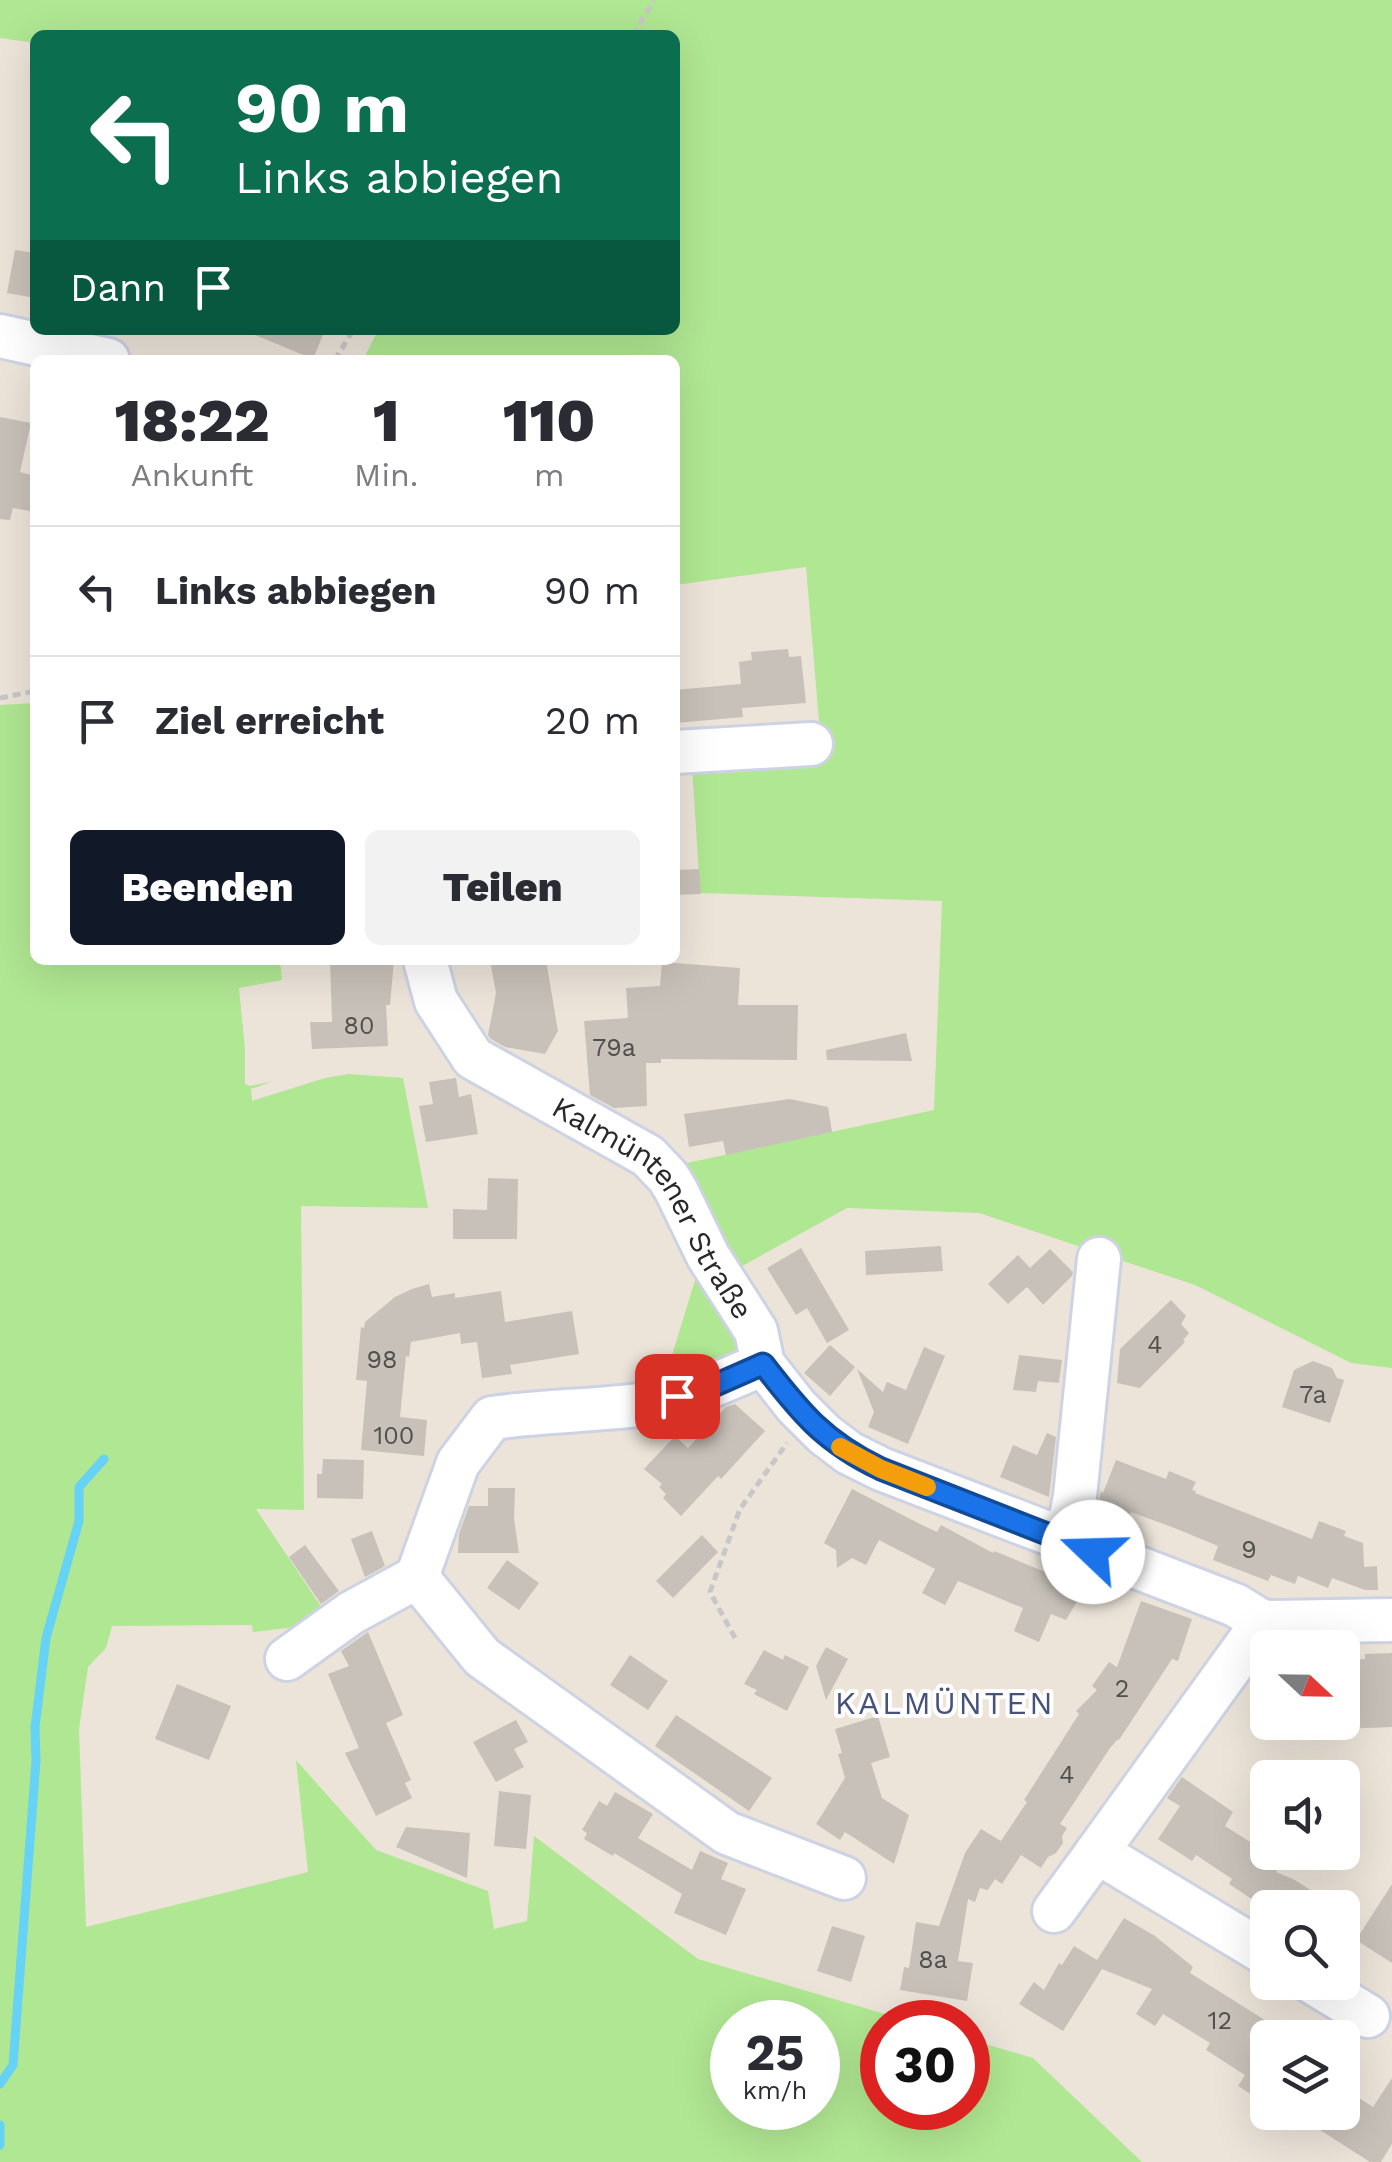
<!DOCTYPE html>
<html lang="de">
<head>
<meta charset="utf-8">
<style>
	body { margin:0; font-family:"Work Sans",sans-serif; background:#f2f2f3; color:#2b2b33; height:100vh; display:flex; flex-direction:column; font-size:38px; white-space:nowrap }
	* { box-sizing:border-box; margin:0 }
	p { font-size:32px; color:#7c7c81 }
	.icon { flex:none; width:55px; height:55px; fill:none; stroke:currentColor; stroke-width:2; stroke-linecap:round; stroke-linejoin:round }
	.map { position:relative; flex:1; overflow:hidden }
	.panel { position:absolute; left:30px; top:355px; width:650px; height:610px; display:flex; flex-direction:column; background:#fff; border-radius:15px; box-shadow:0 10px 40px #0002 }
	.panel>* { flex:none }
	.top-card { position:absolute; left:30px; top:30px; width:650px; height:305px; border-radius:15px; box-shadow:0 10px 40px #0002; background:#0b6e4f; color:#fff; overflow:hidden }
	.needle { width:65px; rotate:112deg }
	.controls { position:absolute; left:1250px; top:1630px; display:grid; gap:20px }
	.controls a { display:grid; place-items:center; width:110px; height:110px; border-radius:15px; background:#fff; box-shadow:0 10px 40px #0002; font-size:50px }
	.speed { position:absolute; left:710px; top:2000px; display:flex; gap:20px; font-size:50px; font-weight:700; text-align:center }
	.speed>* { display:grid; place-content:center; width:130px; height:130px; border-radius:50%; background:#fff; box-shadow:0 10px 40px #0002; line-height:1 }
	.speed small { font-size:25px; font-weight:400 }
	.speed .limit { border:15px solid #d22; background:#fff; color:#111 }
	.pin { position:absolute; display:grid; place-items:center; width:85px; height:85px; color:#fff; margin:-42px; border-radius:20px; box-shadow:0 5px 15px #0006 }
	.me { position:absolute; width:110px; margin:-55px; rotate:291deg; stroke-linejoin:round; filter:drop-shadow(0 0 8px #0008) }
	.turn { display:flex; align-items:center; gap:35px; height:210px; padding:0 40px; font-size:45px }
	.turn .icon { width:130px; height:130px; stroke-width:2.5 }
	.turn b { display:block; font-size:70px; line-height:85px }
	.then { display:flex; align-items:center; height:95px; padding:0 40px; background:#0003; gap:20px; font-size:38px }
	.eta { display:flex; justify-content:space-evenly; align-items:center; height:170px; text-align:center }
	.eta b { font-size:60px; font-weight:800; line-height:70px }
	.primary-button { display:flex; gap:20px; margin-top:auto; padding:20px 40px }
	.primary-button a { flex:1; height:115px; border-radius:15px; background:#111827; color:#fff; font-size:40px; font-weight:800; line-height:115px; text-align:center }
	.primary-button a+a { background:#f2f2f3; color:#2b2b33 }
	ul { padding:0; list-style:none }
	li { display:flex; align-items:center; gap:30px; height:130px; padding:0 40px; border-top:2px solid #e1e1e2 }
	li div { flex:1 }
	li b { display:block; font-size:38px }
	li em { font-style:normal }
	.map>svg:first-child { display:block }
	.green { fill:#b0e792; fill-rule:evenodd }
	.lines { fill:none; stroke-linecap:round; stroke-linejoin:round }
	.stream { stroke:#65d2f6; stroke-width:9 }
	.building { fill:#c7c1b9 }
	.minor-casing { stroke:#ced3e3; stroke-width:48 }
	.path { stroke:#c7c7c7; stroke-width:5; stroke-dasharray:8 5; stroke-linecap:butt }
	.minor { stroke:#fff; stroke-width:42 }
	.route-casing { stroke:#114b97; stroke-width:25 }
	.route { stroke:#1a73e8; stroke-width:18 }
	.slow { stroke:#f59e0b; stroke-width:18 }
	.labels { text-anchor:middle; dominant-baseline:central; stroke-width:8; stroke-linejoin:round; paint-order:stroke }
	.number-label { font-size:25px; fill:#504f4d }
	.street-label { font-size:30px; fill:#292929; stroke:#fff }
	.neighbourhood-label { font-size:32px; letter-spacing:2.5px; fill:#46517c; stroke:#fff }
</style>
</head>
<body>
<div class="map">
<svg width="1392" height="2162" viewBox="0 0 1392 2162">
	<rect width="100%" height="100%" fill="#ece4d9"/>
	<path class="green" d="M 0,0 L 1392,0 L 1392,1368 L 1351,1363 L 1195,1285 L 979,1213 L 847,1208 L 735,1270 L 682,1164 L 934,1110 L 942,901 L 700,893 L 692,764 L 822,757 L 806,567 L 675,585 L 675,360 L 363,360 L 375,336 L 382,330 L 675,330 L 675,35 L 35,35 L 35,43 L 0,38 Z
		M 35,703 L 35,960 L 280,960 L 282,980 L 239,988 L 245,1049 L 245,1084 L 250,1086 L 274,1081 L 251,1089 L 252,1101 L 325,1078 L 349,1074 L 403,1078 L 428,1208 L 301,1206 L 304,1510 L 256,1509 L 328,1617 L 320,1624 L 253,1632 L 252,1625 L 112,1626 L 106,1648 L 88,1667 L 79,1729 L 86,1927 L 308,1872 L 296,1760 L 376,1850 L 488,1891 L 494,1929 L 527,1921 L 534,1836 L 698,1959 L 912,2022 L 882,2022 L 882,2108 L 968,2108 L 968,2039 L 1033,2058 L 1142,2162 L 0,2162 L 0,705 ZM 732,2022 L 818,2022 L 818,2108 L 732,2108 Z
		M 699,1267 L 742,1337 L 738,1356 L 663,1385 Z"/>
	<g class="lines">
		<path class="stream" d="M 0,2084 L 13,2065 L 36,1761 L 35,1727 L 46,1638 L 79,1521 L 79,1487 L 104,1459
			M 0,2125 L 0,2145"/>
	</g>
	<path class="building" d="M 15,250 L 35,253 L 35,298 L 7,293 Z
		M 243,330 L 325,330 L 313,359 Z
		M 0,417 L 31,423 L 20,472 L 35,476 L 35,512 L 13,508 L 10,520 L 0,519 Z
		M 788,649 L 789,657 L 801,656 L 806,703 L 742,708 L 743,717 L 675,723 L 675,690 L 741,684 L 739,662 L 752,660 L 751,652 Z
		M 699,869 L 701,894 L 675,895 L 675,870 Z
		M 330,960 L 394,960 L 390,1005 L 386,1005 L 388,1046 L 312,1049 L 310,1022 L 332,1022 Z
		M 490,960 L 546,960 L 558,1031 L 545,1054 L 505,1047 L 491,1039 L 488,1035 L 496,993 Z
		M 662,962 L 740,968 L 738,1005 L 798,1005 L 797,1060 L 661,1059 L 661,1063 L 646,1063 L 647,1106 L 614,1108 L 590,1095 L 584,1021 L 628,1018 L 626,988 L 660,986 Z
		M 906,1033 L 912,1061 L 827,1060 L 826,1050 Z
		M 456,1078 L 459,1097 L 471,1094 L 478,1134 L 426,1142 L 419,1106 L 433,1104 L 429,1082 Z
		M 790,1099 L 828,1107 L 832,1132 L 726,1155 L 723,1141 L 689,1147 L 684,1114 Z
		M 488,1178 L 518,1179 L 517,1239 L 453,1239 L 453,1209 L 487,1210 Z
		M 941,1246 L 943,1271 L 866,1275 L 865,1251 Z
		M 801,1248 L 849,1330 L 827,1343 L 807,1308 L 796,1315 L 767,1268 Z
		M 1050,1249 L 1073,1272 L 1072,1276 L 1043,1305 L 1027,1287 L 1008,1304 L 988,1284 L 1018,1255 L 1030,1268 Z
		M 429,1284 L 432,1297 L 455,1293 L 455,1298 L 501,1291 L 505,1322 L 572,1311 L 579,1354 L 510,1365 L 512,1374 L 482,1378 L 477,1342 L 461,1344 L 460,1333 L 411,1342 L 409,1357 L 406,1356 L 400,1417 L 427,1420 L 424,1456 L 361,1450 L 367,1381 L 356,1380 L 361,1327 L 364,1328 L 365,1322 L 395,1297 L 412,1289 Z
		M 1171,1300 L 1186,1316 L 1181,1324 L 1189,1333 L 1183,1340 L 1185,1342 L 1140,1388 L 1117,1383 L 1120,1349 Z
		M 830,1345 L 855,1367 L 830,1396 L 804,1373 Z
		M 924,1347 L 945,1356 L 908,1444 L 868,1427 L 874,1412 L 857,1369 L 883,1392 L 887,1382 L 906,1390 Z
		M 1019,1355 L 1062,1360 L 1059,1383 L 1038,1381 L 1036,1392 L 1013,1390 Z
		M 1313,1361 L 1332,1368 L 1337,1378 L 1344,1380 L 1330,1423 L 1282,1407 L 1294,1370 Z
		M 735,1404 L 765,1431 L 721,1479 L 718,1476 L 681,1516 L 663,1498 L 666,1494 L 659,1487 L 662,1484 L 644,1469 L 675,1436 L 688,1448 L 726,1407 Z
		M 1047,1433 L 1056,1437 L 1049,1497 L 1000,1477 L 1013,1445 L 1037,1455 Z
		M 323,1459 L 364,1460 L 363,1499 L 317,1498 L 317,1474 L 322,1474 Z
		M 1116,1460 L 1166,1479 L 1169,1471 L 1196,1482 L 1192,1490 L 1196,1491 L 1195,1493 L 1312,1539 L 1319,1521 L 1346,1531 L 1344,1536 L 1363,1543 L 1364,1567 L 1377,1566 L 1378,1590 L 1365,1590 L 1332,1578 L 1328,1588 L 1298,1576 L 1295,1584 L 1271,1575 L 1268,1581 L 1213,1560 L 1218,1546 L 1177,1529 L 1131,1512 L 1126,1525 L 1097,1514 L 1101,1491 L 1103,1493 Z
		M 488,1488 L 515,1488 L 514,1519 L 519,1553 L 458,1553 L 459,1534 L 469,1506 L 488,1506 Z
		M 852,1489 L 920,1524 L 937,1532 L 941,1525 L 993,1553 L 994,1551 L 1085,1588 L 1066,1620 L 1051,1614 L 1039,1642 L 1014,1631 L 1023,1608 L 958,1581 L 945,1605 L 922,1593 L 935,1569 L 879,1540 L 866,1565 L 852,1558 L 837,1568 L 836,1550 L 824,1543 Z
		M 372,1531 L 385,1566 L 365,1577 L 351,1539 Z
		M 702,1535 L 718,1552 L 673,1598 L 656,1581 Z
		M 305,1545 L 339,1591 L 321,1604 L 289,1557 Z
		M 507,1560 L 539,1583 L 519,1610 L 487,1588 Z
		M 1141,1601 L 1192,1619 L 1178,1661 L 1172,1659 L 1119,1740 L 1118,1739 L 1110,1748 L 1060,1824 L 1067,1828 L 1062,1836 L 1063,1843 L 1056,1853 L 1048,1857 L 1041,1868 L 1021,1855 L 1002,1884 L 995,1879 L 988,1890 L 980,1888 L 975,1902 L 968,1899 L 958,1961 L 973,1963 L 967,2001 L 900,1990 L 904,1967 L 909,1968 L 916,1922 L 939,1926 L 965,1853 L 981,1829 L 1001,1841 L 1027,1802 L 1024,1800 L 1079,1714 L 1076,1711 L 1097,1690 L 1092,1686 L 1109,1662 L 1117,1667 Z
		M 368,1632 L 403,1715 L 386,1723 L 411,1780 L 405,1783 L 412,1798 L 376,1816 L 345,1753 L 359,1748 L 328,1674 L 349,1666 L 341,1651 Z
		M 826,1647 L 848,1659 L 826,1700 L 816,1666 Z
		M 764,1650 L 783,1660 L 785,1655 L 809,1667 L 787,1711 L 754,1694 L 757,1690 L 744,1684 Z
		M 1392,1653 L 1392,1727 L 1342,1729 L 1342,1660 L 1365,1659 L 1365,1654 Z
		M 630,1655 L 668,1681 L 648,1710 L 610,1685 Z
		M 177,1684 L 231,1706 L 209,1760 L 155,1739 Z
		M 676,1715 L 772,1778 L 749,1811 L 655,1746 Z
		M 878,1716 L 890,1757 L 871,1763 L 882,1798 L 909,1815 L 894,1864 L 845,1832 L 840,1840 L 816,1824 L 845,1778 L 838,1754 L 842,1753 L 835,1729 Z
		M 516,1720 L 528,1742 L 514,1749 L 524,1767 L 496,1782 L 473,1742 Z
		M 1182,1777 L 1233,1812 L 1225,1826 L 1282,1862 L 1276,1872 L 1295,1880 L 1338,1908 L 1265,1908 L 1229,1884 L 1232,1879 L 1196,1855 L 1192,1861 L 1158,1839 L 1180,1806 L 1167,1798 Z
		M 499,1791 L 531,1795 L 526,1849 L 494,1846 Z
		M 615,1792 L 653,1814 L 638,1838 L 692,1870 L 700,1851 L 728,1863 L 721,1879 L 746,1889 L 726,1935 L 674,1913 L 682,1894 L 614,1853 L 613,1856 L 584,1839 L 587,1833 L 582,1830 L 599,1801 L 607,1806 Z
		M 406,1827 L 470,1833 L 467,1878 L 396,1847 Z
		M 1392,1884 L 1392,1963 L 1356,1940 Z
		M 1124,1918 L 1155,1936 L 1193,1967 L 1190,1973 L 1268,2022 L 1268,2105 L 1238,2086 L 1245,2075 L 1206,2050 L 1210,2043 L 1163,2014 L 1155,2026 L 1136,2014 L 1152,1989 L 1102,1969 L 1063,2031 L 1019,2004 L 1034,1982 L 1044,1990 L 1059,1963 L 1062,1965 L 1074,1946 L 1097,1960 Z
		M 832,1926 L 865,1936 L 851,1982 L 817,1971 Z
		M 1392,2078 L 1392,2144 L 1381,2162 L 1370,2162 L 1292,2112 L 1342,2112 L 1342,2087 L 1373,2107 Z"/>
	<g class="lines">
		<g class="minor-casing">
			<g id="minor">
				<path d="M 0,336 L 108,360"/>
				<path d="M 675,752 L 811,744"/>
				<path id="s1" d="M 425,960 L 436,1001 L 473,1058 L 648,1156 L 668,1177 L 676,1190 L 708,1256 L 756,1331 L 763,1364 L 796,1406 L 824,1434 L 849,1453 L 881,1469 L 1235,1605 L 1263,1622 L 1392,1620"/>
				<path d="M 763,1364 C 723,1382 682,1400 638,1405 C 590,1411 540,1411 492,1418 L 458,1463 L 417,1577 L 482,1657 L 727,1833 L 844,1878"/>
				<path d="M 1062,1540 L 1072,1513 L 1075,1496 L 1099,1259"/>
				<path d="M 1263,1622 L 1097,1852 L 1268,1955"/>
				<path d="M 287,1659 L 351,1613 L 417,1577"/>
				<path d="M 1054,1911 L 1097,1852"/>
				<path d="M 1312,1982 L 1368,2016"/>
			</g>
		</g>
		<path class="path" d="M 633,35 L 654,0
			M 335,360 L 353,330
			M 0,698 L 35,691
			M 735,1638 L 710,1592 L 740,1509 L 787,1443"/>
		<use href="#minor" class="minor"/>
	</g>
	<g class="lines">
		<g class="route-casing">
			<path id="route" d="M 677,1396 L 713,1386 L 763,1364 C 800,1412 824,1442 881,1469 L 1093,1552"/>
		</g>
		<use href="#route" class="route"/>
		<path class="slow" d="M 840,1447 L 881,1469 L 927,1487"/>
	</g>
	<g class="labels">
		<g class="number-label">
			<text x="359" y="1025">80</text>
			<text x="614" y="1047">79a</text>
			<text x="1155" y="1344">4</text>
			<text x="382" y="1359">98</text>
			<text x="1313" y="1394">7a</text>
			<text x="394" y="1435">100</text>
			<text x="1249" y="1549">9</text>
			<text x="1122" y="1688">2</text>
			<text x="1067" y="1774">4</text>
			<text x="933" y="1959">8a</text>
			<text x="1220" y="2020">12</text>
		</g>
		<g class="street-label">
			<text stroke="none"><textPath href="#s1" startOffset="352">Kalmüntener Straße</textPath></text>
		</g>
		<g class="neighbourhood-label">
			<text x="945" y="1703">KALMÜNTEN</text>
		</g>
	</g>
</svg>
<div class="controls">
<a><svg class="needle" viewBox="-14 -14 28 28"><path d="M0-13l5 13h-10z" fill="#e53935"/><path d="M0 13l5-13h-10z" fill="#7c7c81"/></svg></a>
<a><svg class="icon" aria-label="sound" viewBox="0 0 24 24"><path d="M4 9h4l5-4v14l-5-4H4zM17 9q2 3 0 6"/></svg></a>
<a><svg class="icon" aria-label="search" viewBox="0 0 24 24"><circle cx="10" cy="10" r="6"/><path d="M15 15l6 6"/></svg></a>
<a><svg class="icon" aria-label="layers" viewBox="0 0 24 24"><path d="M12 4l9 5-9 5-9-5zM3 14l9 5 9-5"/></svg></a>
</div>
<div class="speed"><div>25<small>km/h</small></div><div class="limit">30</div></div>
<div class="pin" style="left:677px;top:1396px;background:#d93025"><svg class="icon" aria-label="arrive" viewBox="0 0 24 24"><path d="M6 21V4h12l-3 4 3 4H6"/></svg></div>
<svg class="me" style="left:1093px;top:1552px" viewBox="-20 -20 40 40"><circle r="19" fill="#fff"/><path d="M0-13L10 11 0 6-10 11z" fill="#1a73e8"/></svg>
<div class="top-card">
<div class="turn"><svg class="icon" aria-label="left" viewBox="0 0 24 24"><path d="M17 20v-9H6M10 6l-5 5 5 5"/></svg><div><b>90 m</b>Links abbiegen</div></div>
<div class="then">Dann<svg class="icon" aria-label="arrive" viewBox="0 0 24 24"><path d="M6 21V4h12l-3 4 3 4H6"/></svg></div>
</div>
<section class="panel">
<div class="eta">
<div><b>18:22</b><p>Ankunft</p></div>
<div><b>1</b><p>Min.</p></div>
<div><b>110</b><p>m</p></div>
</div>
<ul>
<li><svg class="icon" aria-label="left" viewBox="0 0 24 24"><path d="M17 20v-9H6M10 6l-5 5 5 5"/></svg><div><b>Links abbiegen</b></div><em>90 m</em></li>
<li><svg class="icon" aria-label="arrive" viewBox="0 0 24 24"><path d="M6 21V4h12l-3 4 3 4H6"/></svg><div><b>Ziel erreicht</b></div><em>20 m</em></li>
</ul>
<div class="primary-button"><a>Beenden</a><a>Teilen</a></div>
</section>
</div>
</body>
</html>
